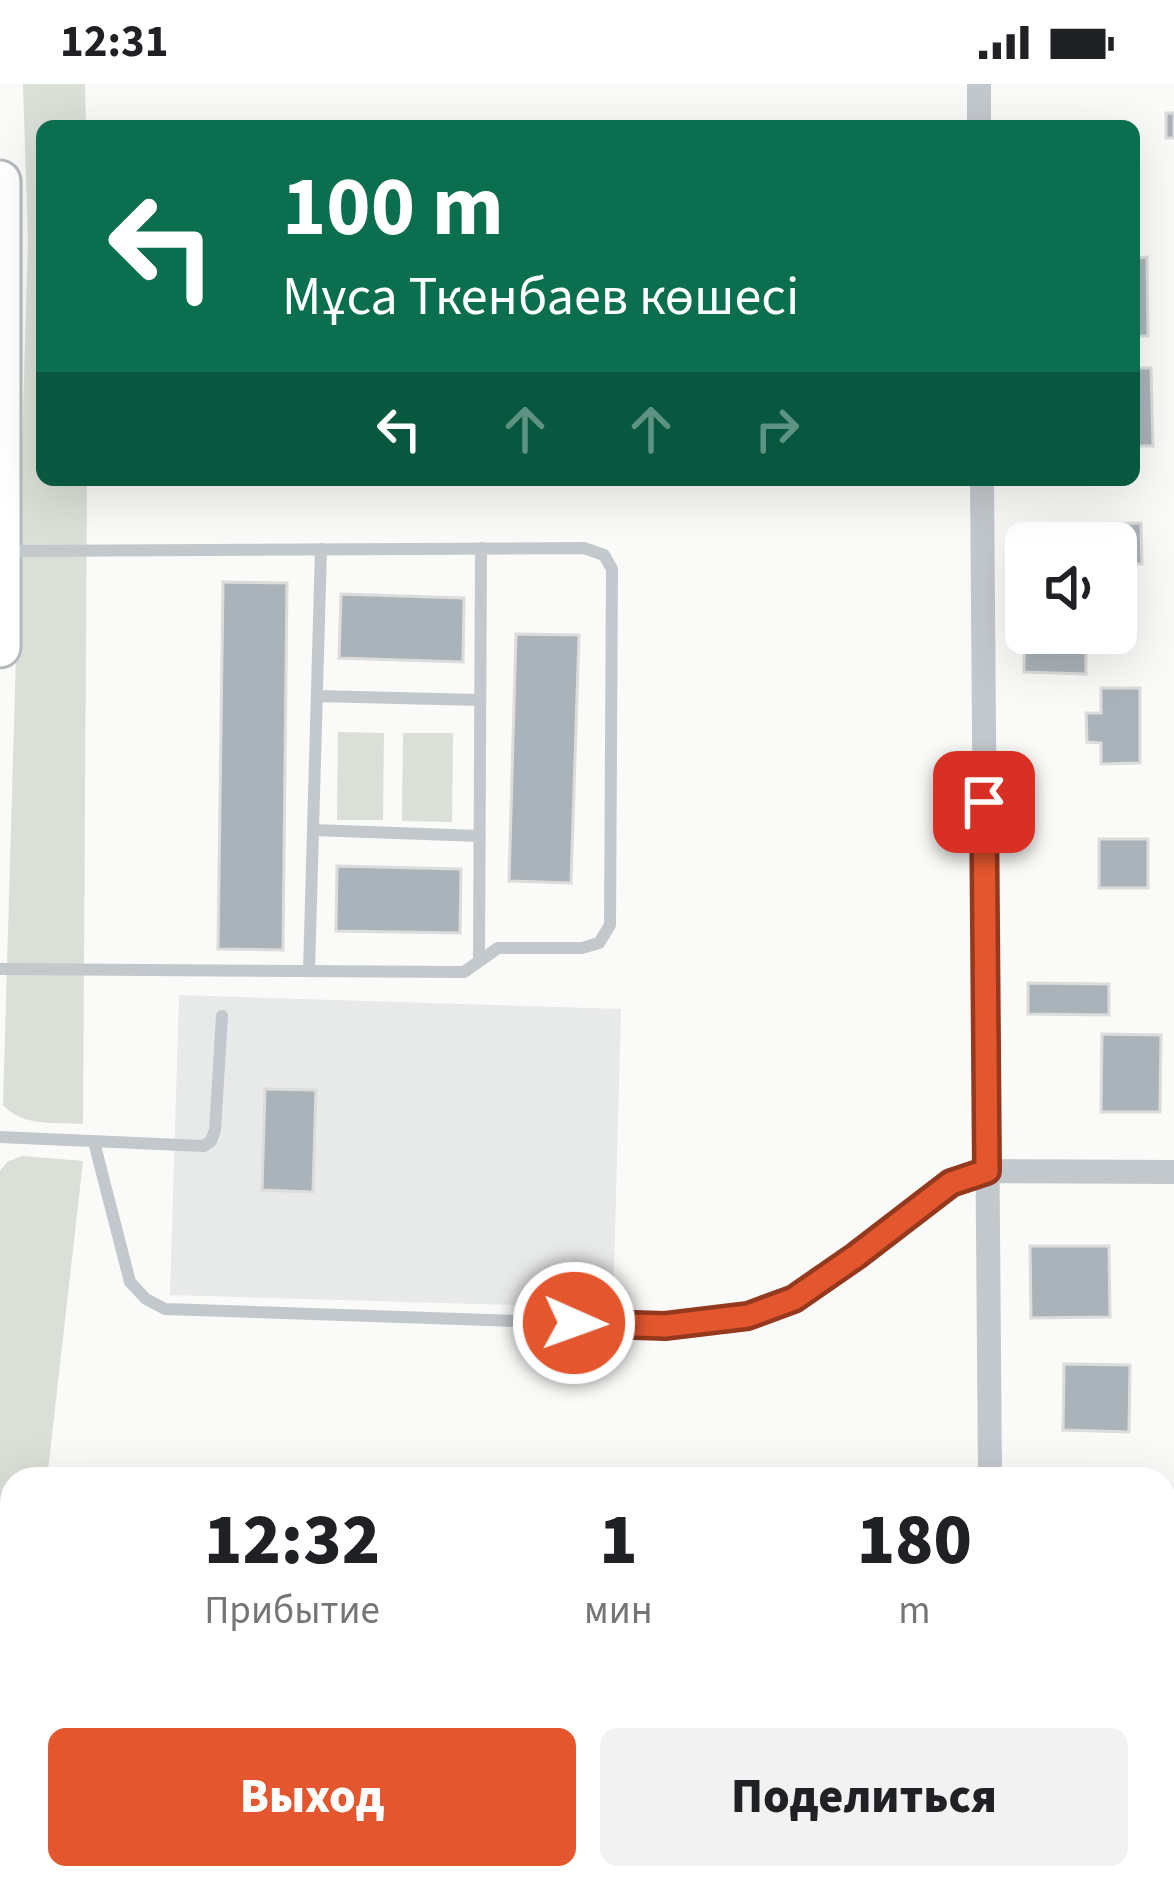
<!DOCTYPE html>
<html lang="ru">
<head>
<meta charset="utf-8">
<style>
	body { margin:0; font-family:"Source Sans 3",sans-serif; background:#f2f2f2; color:#202124; height:100vh; display:flex; flex-direction:column; font-size:45px; white-space:nowrap }
	* { box-sizing:border-box; margin:0 }
	p { font-size:39px; color:#757577 }
	.icon { flex:none; width:66px; height:66px; fill:none; stroke:currentColor; stroke-width:2; stroke-linecap:round; stroke-linejoin:round }
	.map { position:relative; flex:1; overflow:hidden }
	.sheet { position:absolute; left:0px; top:1383px; width:1176px; height:423px; display:flex; flex-direction:column; background:#fff; border-radius:36px 36px 0 0; box-shadow:0 12px 48px #0002 }
	.sheet>* { flex:none }
	.guide { position:absolute; left:36px; top:36px; width:1104px; height:366px; border-radius:18px; box-shadow:0 12px 48px #0002; background:#0b6e4f; color:#fff; overflow:hidden }
	.tools { position:absolute; left:1005px; top:438px; display:grid; gap:24px }
	.tools a { display:grid; place-items:center; width:132px; height:132px; border-radius:18px; background:#fff; box-shadow:0 12px 48px #0002; font-size:60px }
	.pin { position:absolute; display:grid; place-items:center; width:102px; height:102px; color:#fff; margin:-51px; border-radius:24px; box-shadow:0 6px 18px #0006 }
	.me { position:absolute; width:132px; margin:-66px; rotate:92deg; stroke-linejoin:round; filter:drop-shadow(0 0 9px #0008) }
	.turn { display:flex; align-items:center; gap:42px; height:252px; padding:0 48px; font-size:54px }
	.turn .icon { width:156px; height:156px; stroke-width:2.5 }
	.turn b { display:block; font-size:84px; line-height:102px }
	.lanes { display:flex; align-items:center; height:114px; padding:0 48px; background:#0003; justify-content:center; gap:60px; direction:ltr }
	.lanes .off { opacity:.35 }
	.eta { display:flex; justify-content:space-evenly; align-items:center; height:204px; text-align:center }
	.eta b { font-size:72px; font-weight:800; line-height:84px }
	.button { display:flex; gap:24px; margin-top:auto; padding:24px 48px }
	.button a { flex:1; height:138px; border-radius:18px; background:#e4572e; color:#fff; font-size:48px; font-weight:800; line-height:138px; text-align:center }
	.button a+a { background:#f2f2f2; color:#202124 }
	.status { display:flex; justify-content:space-between; align-items:center; height:84px; padding:0 60px; background:#fff; direction:ltr }
	.status svg { height:33px; fill:currentColor }
	.map>svg:first-child { display:block }
	.built { fill:#e8e9e9 }
	.green { fill:#dadfd7 }
	.building { fill:#aab3b9; stroke:#dcdcda; stroke-width:3 }
	.lines { fill:none; stroke-linecap:round; stroke-linejoin:round }
	.primary-casing { stroke:#b5babe; stroke-width:45 }
	.service { stroke:#c3c8cc; stroke-width:12 }
	.minor { stroke:#c3c8cc; stroke-width:24 }
	.primary { stroke:#fff; stroke-width:39 }
	.route-casing { stroke:#94391e; stroke-width:30 }
	.route { stroke:#e4572e; stroke-width:21 }
</style>
</head>
<body>
<div class="status"><b>12:31</b><svg viewBox="0 0 49 12"><path d="M0 12V9h3v3zM5 12V6h3v6zM10 12V3h3v9zM15 12V0h3v12zM26 1h20v11H26zM47 4h2v5h-2z"/></svg></div>
<div class="map">
<svg width="1174" height="1804" viewBox="0 0 1174 1804">
	<rect width="100%" height="100%" fill="#fafaf8"/>
	<path class="built" d="M 179,911 L 621,925 L 613,1224 L 170,1211 Z"/>
	<path class="green" d="M 23,0 L 85,0 L 86,42 L 42,42 L 42,396 L 87,396 L 83,1040 C 55,1038 23,1043 3,1021 L 28,156 Z
		M 338,648 L 384,649 L 383,736 L 337,736 Z
		M 403,649 L 453,649 L 452,738 L 402,737 Z
		M 22,1072 L 83,1077 L 47,1395 L 12,1395 L 12,1702 L 6,1754 L 0,1754 L 0,1087 L 7,1078 Z"/>
	<path class="building" d="M 1166,29 L 1174,29 L 1174,54 L 1166,54 Z
		M 1147,173 L 1148,252 L 1134,252 L 1134,174 Z
		M 1134,284 L 1151,284 L 1153,362 L 1134,362 Z
		M 1141,439 L 1142,480 L 1116,480 L 1116,459 L 1053,459 L 1053,440 Z
		M 223,498 L 287,499 L 283,866 L 218,865 Z
		M 341,510 L 464,514 L 463,578 L 339,574 Z
		M 1024,544 L 1026,549 L 1047,549 L 1047,566 L 1086,568 L 1086,590 L 1024,588 Z
		M 516,550 L 579,551 L 571,799 L 509,797 Z
		M 1101,604 L 1140,604 L 1140,679 L 1101,680 L 1101,659 L 1087,658 L 1086,629 L 1101,629 Z
		M 1099,755 L 1148,755 L 1148,804 L 1099,804 Z
		M 337,782 L 461,785 L 460,849 L 336,847 Z
		M 1028,899 L 1109,900 L 1109,931 L 1028,930 Z
		M 1102,950 L 1161,951 L 1160,1028 L 1101,1028 Z
		M 265,1005 L 316,1006 L 313,1108 L 262,1106 Z
		M 1030,1162 L 1109,1162 L 1110,1233 L 1031,1234 Z
		M 1064,1280 L 1130,1281 L 1129,1348 L 1063,1346 Z
		M 1069,1392 L 1138,1393 L 1138,1395 L 1069,1395 Z
		M 1170,1596 L 1174,1596 L 1174,1690 L 1171,1690 Z
		M 189,1794 L 375,1794 L 375,1804 L 189,1804 Z"/>
	<g class="lines">
		<g class="primary-casing">
			<path id="primary" d="M 0,97 L 0,563"/>
		</g>
		<path class="service" d="M 317,612 L 480,616
			M 313,746 L 480,752
			M 479,877 L 481,464
			M 0,885 L 464,888 L 498,864 L 582,864 L 599,859 L 610,841 L 612,485 L 604,471 L 584,464 L 7,467
			M 309,887 L 321,465
			M 0,1053 L 204,1062 L 211,1057 L 215,1046 L 222,932
			M 94,1058 L 130,1198 L 146,1215 L 165,1225 L 665,1242 L 703,1240 L 748,1232 L 794,1215 L 880,1155 L 951,1099 L 986,1088
			M 0,1776 L 12,1777"/>
		<path class="minor" d="M 979,0 L 979,42
			M 982,396 L 990,1395
			M 987,1087 L 1174,1088
			M 993,1794 L 993,1804"/>
		<use href="#primary" class="primary"/>
	</g>
	<g class="lines">
		<g class="route-casing">
			<path id="route" d="M 574,1239 L 665,1242 L 748,1232 L 794,1215 L 856,1172 L 951,1099 L 987,1087 L 984,718"/>
		</g>
		<use href="#route" class="route"/>
	</g>
</svg>
<div class="tools">
<a><svg class="icon" aria-label="sound" viewBox="0 0 24 24"><path d="M4 9h4l5-4v14l-5-4H4zM17 9q2 3 0 6"/></svg></a>
</div>
<div class="pin" style="left:984px;top:718px;background:#d93025"><svg class="icon" aria-label="arrive" viewBox="0 0 24 24"><path d="M6 21V4h12l-3 4 3 4H6"/></svg></div>
<svg class="me" style="left:574px;top:1239px" viewBox="-20 -20 40 40"><circle r="17" fill="#e4572e" stroke="#fff" stroke-width="3"/><path d="M0-11L8 9 0 5-8 9z" fill="#fff"/></svg>
<div class="guide">
<div class="turn"><svg class="icon" aria-label="left" viewBox="0 0 24 24"><path d="M17 20v-9H6M10 6l-5 5 5 5"/></svg><div><b>100 m</b>Мұса Ткенбаев көшесі</div></div>
<div class="lanes"><svg class="icon" aria-label="left" viewBox="0 0 24 24"><path d="M17 20v-9H6M10 6l-5 5 5 5"/></svg><svg class="icon off" aria-label="ahead" viewBox="0 0 24 24"><path d="M12 20V5M6 11l6-6 6 6"/></svg><svg class="icon off" aria-label="ahead" viewBox="0 0 24 24"><path d="M12 20V5M6 11l6-6 6 6"/></svg><svg class="icon off" aria-label="right" viewBox="0 0 24 24"><path d="M7 20v-9h11M14 6l5 5-5 5"/></svg></div>
</div>
<section class="sheet">
<div class="eta">
<div><b>12:32</b><p>Прибытие</p></div>
<div><b>1</b><p>мин</p></div>
<div><b>180</b><p>m</p></div>
</div>
<div class="button"><a>Выход</a><a>Поделиться</a></div>
</section>
</div>
</body>
</html>
